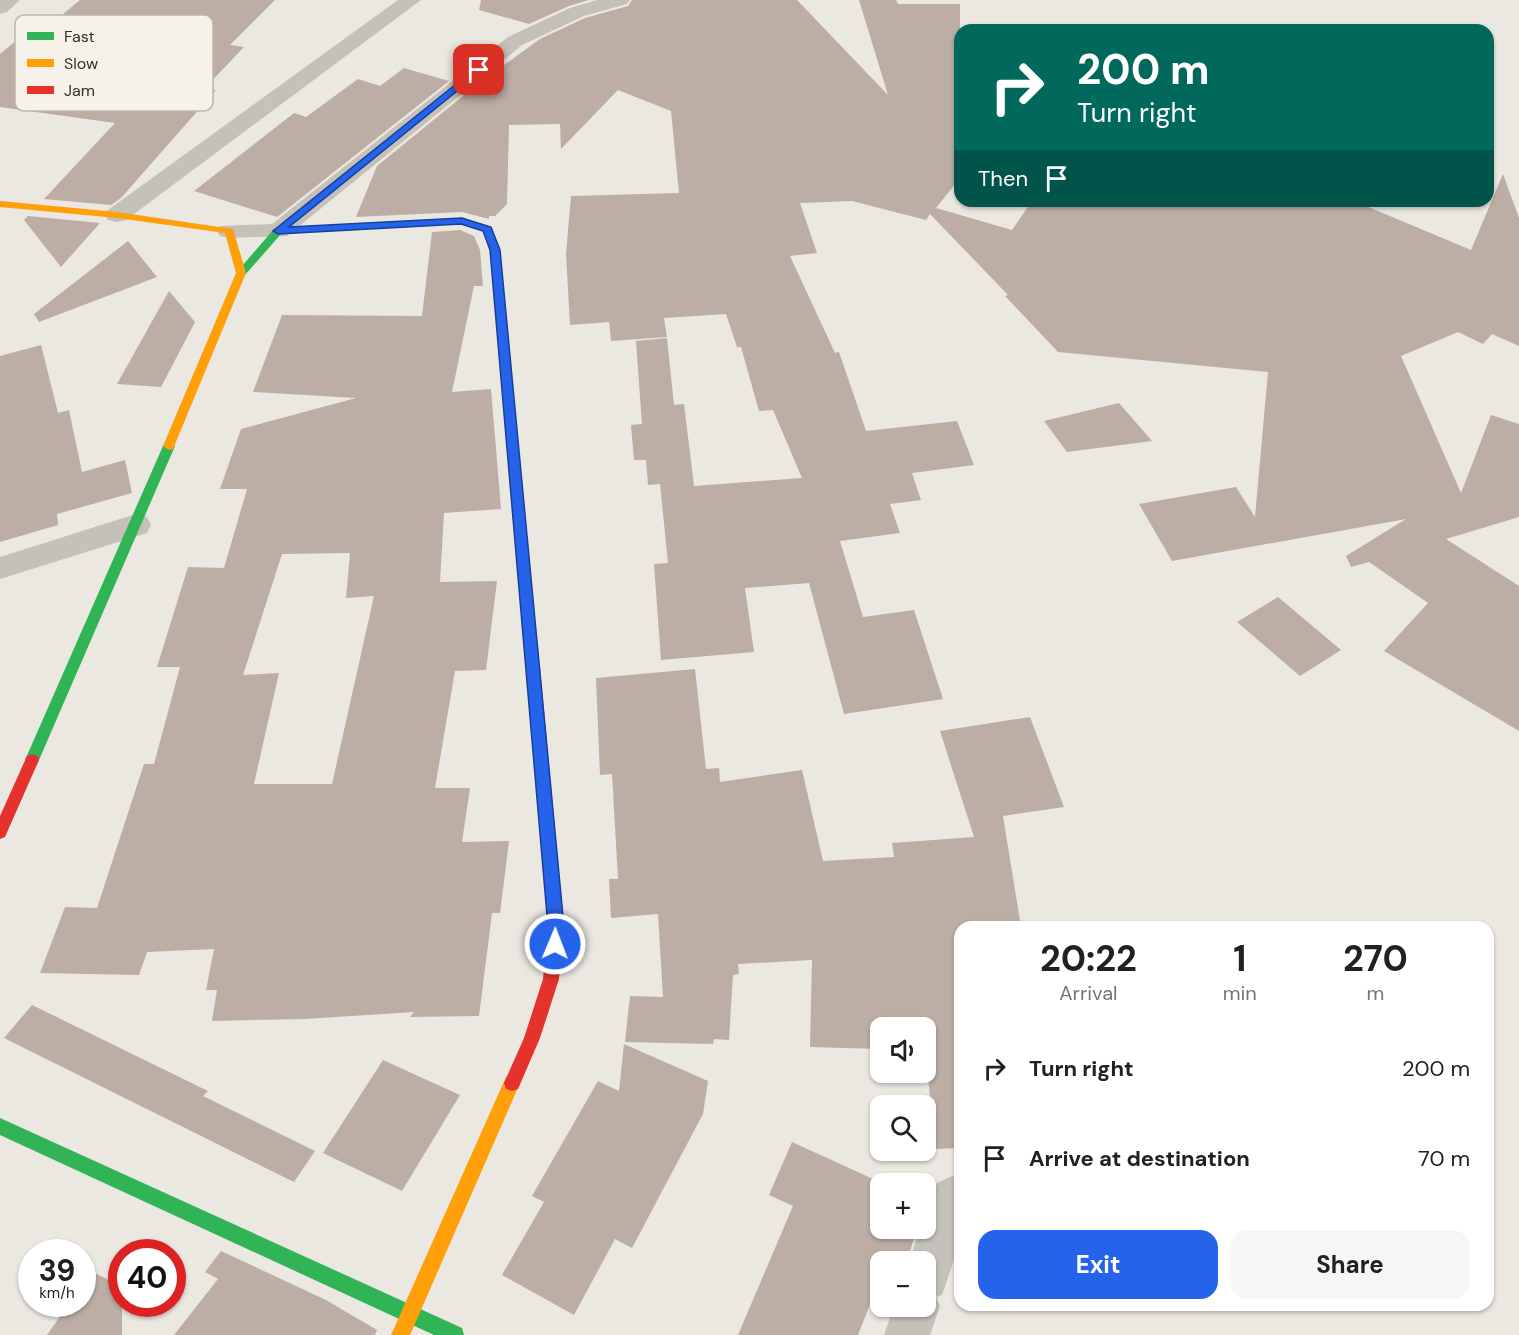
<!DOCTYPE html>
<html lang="en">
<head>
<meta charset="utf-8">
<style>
	body { margin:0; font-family:"DM Sans",sans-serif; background:#f6f6f6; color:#202124; height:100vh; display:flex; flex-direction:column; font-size:22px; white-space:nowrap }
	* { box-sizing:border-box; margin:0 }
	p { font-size:20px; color:#757577 }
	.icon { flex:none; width:33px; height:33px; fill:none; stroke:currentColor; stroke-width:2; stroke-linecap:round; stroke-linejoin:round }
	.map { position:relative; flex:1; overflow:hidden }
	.panel { position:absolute; left:954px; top:921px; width:540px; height:390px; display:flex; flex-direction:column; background:#fff; border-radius:18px; box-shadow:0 2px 4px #0004 }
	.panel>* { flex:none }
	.hud { position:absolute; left:954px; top:24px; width:540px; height:183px; border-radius:18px; box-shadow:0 2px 4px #0004; background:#00695c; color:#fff; overflow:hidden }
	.buttons { position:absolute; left:870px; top:1017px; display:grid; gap:12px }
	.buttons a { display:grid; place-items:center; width:66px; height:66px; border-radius:12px; background:#fff; box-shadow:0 2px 4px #0004; font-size:30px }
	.speed { position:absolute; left:18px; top:1239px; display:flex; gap:12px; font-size:30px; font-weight:700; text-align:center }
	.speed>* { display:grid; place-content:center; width:78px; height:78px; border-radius:50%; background:#fff; box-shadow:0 2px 4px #0004; line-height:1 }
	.speed small { font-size:15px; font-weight:400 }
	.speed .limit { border:9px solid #d22; background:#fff; color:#111 }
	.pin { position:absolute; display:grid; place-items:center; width:51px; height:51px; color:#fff; margin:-26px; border-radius:12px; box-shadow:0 3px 9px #0006 }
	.me { position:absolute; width:66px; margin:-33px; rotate:1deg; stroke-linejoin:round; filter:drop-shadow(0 0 4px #0008) }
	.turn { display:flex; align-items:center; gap:21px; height:126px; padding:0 24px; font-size:27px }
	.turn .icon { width:78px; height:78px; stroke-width:2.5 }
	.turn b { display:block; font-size:42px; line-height:51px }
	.then { display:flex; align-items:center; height:57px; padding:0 24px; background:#0003; gap:12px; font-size:22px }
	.eta { display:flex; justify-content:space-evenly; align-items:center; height:102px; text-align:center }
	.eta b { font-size:36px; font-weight:700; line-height:42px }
	.action { display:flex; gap:12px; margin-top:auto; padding:12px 24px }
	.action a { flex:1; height:69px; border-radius:18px; background:#2563eb; color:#fff; font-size:24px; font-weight:700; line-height:69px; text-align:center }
	.action a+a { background:#f6f6f6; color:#202124 }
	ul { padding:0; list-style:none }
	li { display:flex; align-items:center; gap:18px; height:90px; padding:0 24px }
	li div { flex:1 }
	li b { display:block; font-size:22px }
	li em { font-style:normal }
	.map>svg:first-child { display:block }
	.building { fill:#bcaea5; fill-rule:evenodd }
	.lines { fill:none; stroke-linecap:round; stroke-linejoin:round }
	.street { fill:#c4c0ba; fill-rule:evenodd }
	.fast { fill:#30b455; fill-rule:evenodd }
	.slow { fill:#ff9f0a; fill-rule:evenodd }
	.jam { fill:#e5322d; fill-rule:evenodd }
	.route { fill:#2563eb; stroke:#184099; stroke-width:1.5 }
	.key { fill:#f7f2e9; stroke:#bcb7af; stroke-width:1.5 }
	.key-label { font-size:16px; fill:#342e29 }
</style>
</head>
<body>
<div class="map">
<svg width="1519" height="1335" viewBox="0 0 1519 1335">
	<rect width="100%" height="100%" fill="#ebe7e1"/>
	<path class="building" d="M 80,0 L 275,0 L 230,45 L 244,47 L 204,89 L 216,90 L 121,198 L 111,205 L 44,199 L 115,123 L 0,107 L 0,54 L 30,29 L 44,30 Z
		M 481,0 L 589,0 L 569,6 L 529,24 L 479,10 Z
		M 632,0 L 797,0 L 888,95 L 859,0 L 896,0 L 898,4 L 960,4 L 960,178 L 936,208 L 1012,230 L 1032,201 L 1049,201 L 1071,207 L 1080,201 L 1354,201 L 1471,250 L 1503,174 L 1519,218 L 1519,346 L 1492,334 L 1483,344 L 1458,332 L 1401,356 L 1461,493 L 1491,415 L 1519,424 L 1519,517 L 1446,539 L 1519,586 L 1519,731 L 1384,651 L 1428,603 L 1369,562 L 1351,567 L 1346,556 L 1406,519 L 1172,561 L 1139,504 L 1236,487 L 1255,517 L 1268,372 L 1058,352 L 1005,296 L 1008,295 L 930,214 L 926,220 L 852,201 L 800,203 L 817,253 L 790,256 L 835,353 L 839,352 L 866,431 L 957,421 L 974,465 L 912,473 L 921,500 L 890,504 L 900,533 L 840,541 L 863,617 L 914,610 L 943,699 L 844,714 L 809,583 L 745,588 L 754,652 L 661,660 L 654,564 L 668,563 L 660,484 L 648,485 L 646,460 L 634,460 L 631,425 L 642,424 L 636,341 L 667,338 L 674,405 L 684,404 L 694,486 L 802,478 L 773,410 L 759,411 L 741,347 L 737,347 L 726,314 L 664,318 L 667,337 L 611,341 L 609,322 L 570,325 L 566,254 L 571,196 L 679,193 L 671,111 L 618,90 L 561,149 L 560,124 L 509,125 L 507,204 L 495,216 L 489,216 L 489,219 L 462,212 L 356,217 L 377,166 L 474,87 L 540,39 L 585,18 L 628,6 Z
		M 404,68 L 449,81 L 277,217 L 194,191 L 294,113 L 306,117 L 358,79 L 380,86 Z
		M 28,216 L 100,223 L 61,267 L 24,220 Z
		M 460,230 L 474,236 L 480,250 L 483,286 L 474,286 L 452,392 L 491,389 L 501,509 L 444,513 L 440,582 L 497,581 L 486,670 L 455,671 L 435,788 L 470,788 L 462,842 L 509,841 L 500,913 L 492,913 L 479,1016 L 410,1017 L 414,1012 L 305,1019 L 212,1021 L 217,990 L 206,990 L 214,949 L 147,952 L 139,975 L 40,973 L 65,907 L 97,908 L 144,764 L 154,764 L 180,667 L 157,667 L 188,567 L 224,568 L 247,489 L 220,489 L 241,429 L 356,398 L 253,392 L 282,315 L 422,316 L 432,232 ZM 350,553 L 346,598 L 374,596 L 332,784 L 254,784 L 279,673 L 243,675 L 282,554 Z
		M 128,241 L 157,277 L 39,322 L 34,314 Z
		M 169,291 L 195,322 L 161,387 L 117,384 Z
		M 41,345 L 58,413 L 69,410 L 82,472 L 125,460 L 132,493 L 57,514 L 58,525 L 0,542 L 0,356 Z
		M 1119,403 L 1152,441 L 1067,452 L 1044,421 Z
		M 1278,597 L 1341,650 L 1300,676 L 1237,622 Z
		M 695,669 L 706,769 L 719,768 L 720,782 L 802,770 L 823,861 L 894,857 L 892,843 L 974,837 L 940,731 L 1030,717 L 1064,807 L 1003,816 L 1021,927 L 960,927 L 960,1148 L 935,1149 L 926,1056 L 926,1028 L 880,1028 L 880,1049 L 810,1047 L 812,960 L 738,964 L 739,974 L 733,975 L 729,1040 L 714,1039 L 713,1044 L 625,1042 L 630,996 L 663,997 L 658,914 L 611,918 L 609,879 L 618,879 L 612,774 L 600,775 L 596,678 Z
		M 32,1005 L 208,1091 L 203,1096 L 315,1151 L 294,1182 L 4,1038 Z
		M 624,1044 L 708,1081 L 703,1114 L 632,1248 L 615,1239 L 574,1315 L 502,1275 L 544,1202 L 532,1196 L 598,1081 L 619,1091 Z
		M 383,1060 L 460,1095 L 402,1191 L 323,1153 Z
		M 792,1142 L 884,1184 L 880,1184 L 880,1228 L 917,1228 L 907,1262 L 880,1262 L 880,1279 L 858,1335 L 738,1335 L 793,1206 L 769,1195 Z
		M 221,1251 L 326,1300 L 377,1330 L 375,1335 L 174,1335 L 218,1279 L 205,1272 Z
		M 91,1271 L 122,1287 L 122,1335 L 47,1335 L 69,1304 L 82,1304 L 82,1284 Z"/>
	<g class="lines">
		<path class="street" d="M 0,0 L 20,0 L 7,12 L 0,14 Z
			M 398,0 L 421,0 L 126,220 L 117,222 L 108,220 L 105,215 L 108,210 Z
			M 597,0 L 630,0 L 627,4 L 584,16 L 522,45 L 287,236 L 229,238 L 220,236 L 217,231 L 220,226 L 272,224 L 508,37 L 570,8 Z
			M 136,514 L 147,517 L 151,525 L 147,533 L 0,579 L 0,557 Z
			M 952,1176 L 960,1180 L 960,1242 L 942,1295 L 936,1297 L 940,1306 L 930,1335 L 884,1335 L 894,1306 L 926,1306 L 926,1262 L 909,1262 L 920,1228 L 926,1228 L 926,1213 L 937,1183 Z"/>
		<path class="fast" d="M 462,218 L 492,229 L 500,250 L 505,307 L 504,309 L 496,309 L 495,307 L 490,250 L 483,231 L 461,224 L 281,234 L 245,275 L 237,275 L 236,273 L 274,229 L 278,228 Z
			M 169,442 L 175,446 L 39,760 L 37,764 L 32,766 L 27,764 L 25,760 L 163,446 Z
			M 0,1118 L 462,1328 L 464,1335 L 434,1335 L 0,1135 Z"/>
		<path class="slow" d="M 0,201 L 117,212 L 233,229 L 246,273 L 173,449 L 169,450 L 163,446 L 236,273 L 225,233 L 117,218 L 0,207 Z
			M 500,304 L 505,307 L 540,668 L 538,672 L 528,672 L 526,668 L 495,307 Z
			M 512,1075 L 518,1077 L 520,1083 L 410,1335 L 391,1335 L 506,1077 Z"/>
		<path class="jam" d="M 533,663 L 538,664 L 540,668 L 564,927 L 559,979 L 540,1038 L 518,1089 L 512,1091 L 506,1089 L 504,1083 L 524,1038 L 543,979 L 548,927 L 526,668 L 528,664 Z
			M 32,754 L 37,756 L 39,760 L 5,837 L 0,839 L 0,816 L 27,756 Z"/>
	</g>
	<path class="route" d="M 476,68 L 483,70 L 289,227 L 462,218 L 491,227 L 500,250 L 564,927 L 560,949 L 555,952 L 549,949 L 547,944 L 548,927 L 490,250 L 483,231 L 461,224 L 278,234 L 273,231 Z"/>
	<rect x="15" y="15" width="198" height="96" rx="9" class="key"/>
	<rect x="27" y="32" width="27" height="8" fill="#30b455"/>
	<rect x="27" y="59" width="27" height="8" fill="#ff9f0a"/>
	<rect x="27" y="86" width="27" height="8" fill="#e5322d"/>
	<g class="key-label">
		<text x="64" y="42">Fast</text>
		<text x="64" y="69">Slow</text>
		<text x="64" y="96">Jam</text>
	</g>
</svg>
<div class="buttons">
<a><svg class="icon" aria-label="sound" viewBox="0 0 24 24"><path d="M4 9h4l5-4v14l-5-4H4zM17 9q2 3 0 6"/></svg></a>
<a><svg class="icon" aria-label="search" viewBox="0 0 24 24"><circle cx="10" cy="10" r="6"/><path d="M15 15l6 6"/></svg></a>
<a>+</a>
<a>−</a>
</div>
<div class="speed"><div>39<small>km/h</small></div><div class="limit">40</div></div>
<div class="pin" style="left:479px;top:70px;background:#d93025"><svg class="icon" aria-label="arrive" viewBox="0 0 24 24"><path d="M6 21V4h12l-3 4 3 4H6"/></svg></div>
<svg class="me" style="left:555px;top:944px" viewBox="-20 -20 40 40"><circle r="17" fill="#2563eb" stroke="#fff" stroke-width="3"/><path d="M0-11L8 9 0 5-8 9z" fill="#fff"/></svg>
<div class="hud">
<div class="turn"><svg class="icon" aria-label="right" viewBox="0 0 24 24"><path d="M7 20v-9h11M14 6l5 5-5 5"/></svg><div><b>200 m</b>Turn right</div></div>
<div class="then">Then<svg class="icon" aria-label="arrive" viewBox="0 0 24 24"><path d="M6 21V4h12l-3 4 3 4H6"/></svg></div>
</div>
<section class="panel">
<div class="eta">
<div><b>20:22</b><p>Arrival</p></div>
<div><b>1</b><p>min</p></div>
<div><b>270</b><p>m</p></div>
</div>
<ul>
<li><svg class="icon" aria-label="right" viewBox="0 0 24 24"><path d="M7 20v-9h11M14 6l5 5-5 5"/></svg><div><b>Turn right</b></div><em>200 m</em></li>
<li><svg class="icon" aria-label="arrive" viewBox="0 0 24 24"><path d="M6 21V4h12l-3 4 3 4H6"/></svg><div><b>Arrive at destination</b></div><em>70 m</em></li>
</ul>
<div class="action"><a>Exit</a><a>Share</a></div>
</section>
</div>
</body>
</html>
